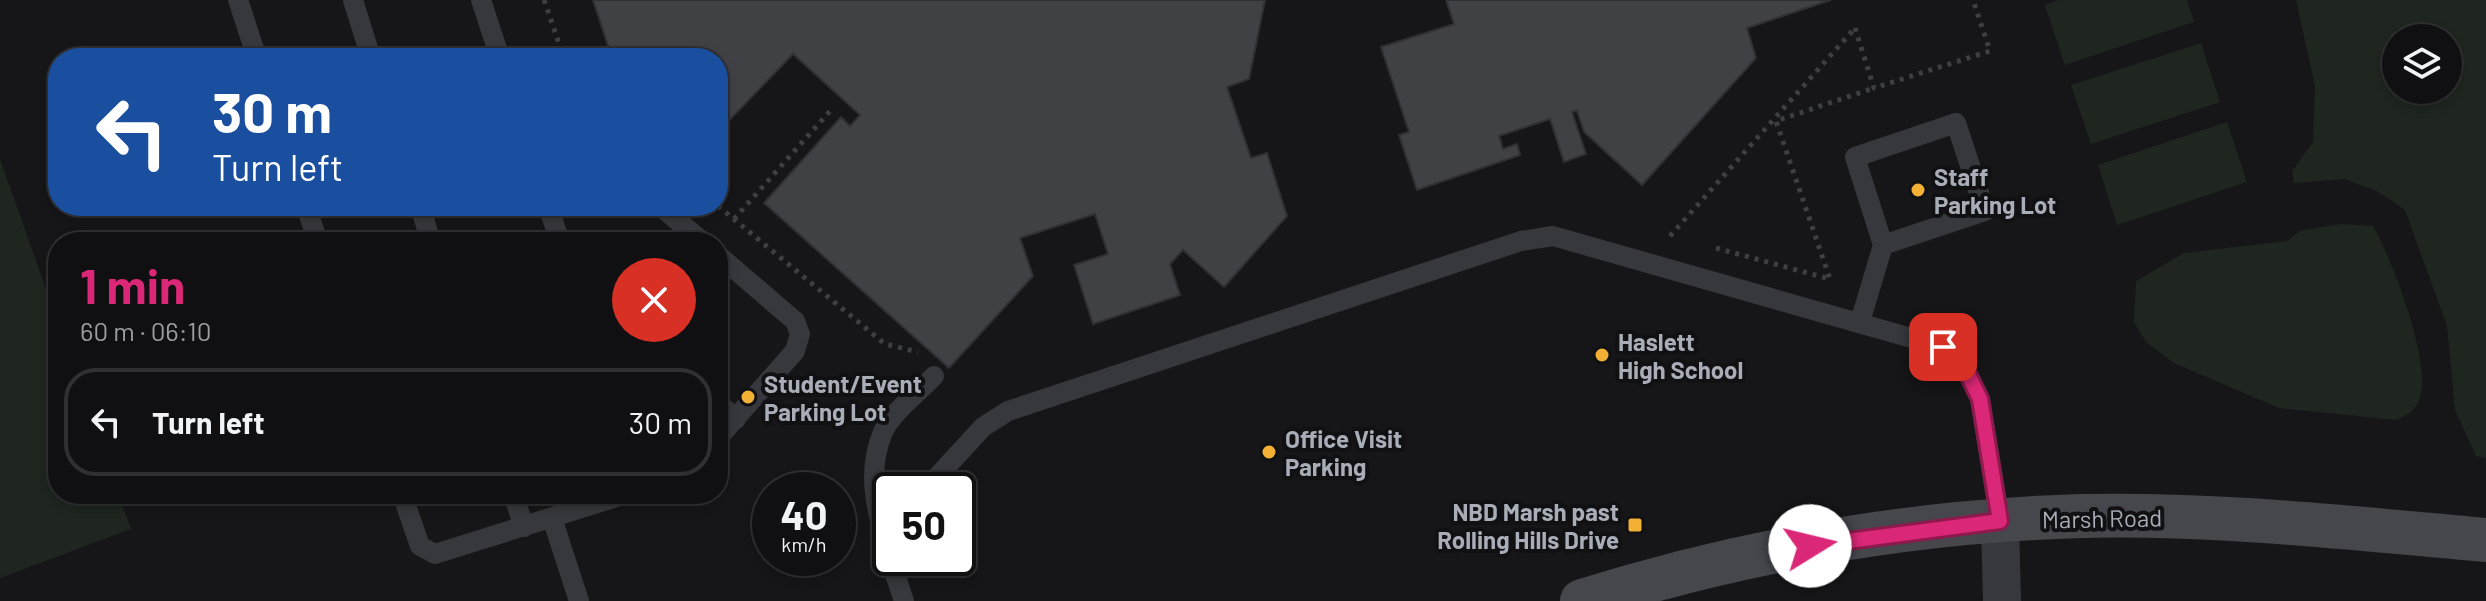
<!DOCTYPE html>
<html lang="en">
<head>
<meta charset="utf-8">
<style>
	body { margin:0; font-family:Barlow,sans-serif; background:#1e1e20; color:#f1f3f6; height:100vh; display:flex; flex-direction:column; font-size:30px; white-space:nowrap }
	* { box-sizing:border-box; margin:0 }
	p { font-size:26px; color:#9c9d9f }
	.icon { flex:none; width:44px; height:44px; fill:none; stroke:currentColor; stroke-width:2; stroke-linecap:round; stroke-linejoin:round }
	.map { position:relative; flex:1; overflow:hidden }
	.details { position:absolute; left:48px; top:232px; width:680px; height:272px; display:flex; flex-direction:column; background:#101012; border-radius:32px; box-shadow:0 4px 12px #0003,0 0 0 2px #303032 }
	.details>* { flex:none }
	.banner { position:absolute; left:48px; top:48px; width:680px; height:168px; border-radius:32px; box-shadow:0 4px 12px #0003,0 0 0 2px #303032; background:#1a4fa0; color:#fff; overflow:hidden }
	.controls { position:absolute; left:2382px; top:24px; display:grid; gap:16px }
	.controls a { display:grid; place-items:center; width:80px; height:80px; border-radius:50%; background:#101012; box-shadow:0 4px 12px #0003,0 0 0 2px #303032; font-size:40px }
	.speed { position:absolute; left:752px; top:472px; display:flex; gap:16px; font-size:40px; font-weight:700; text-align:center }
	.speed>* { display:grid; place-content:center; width:104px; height:104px; border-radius:50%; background:#101012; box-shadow:0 4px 12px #0003,0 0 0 2px #303032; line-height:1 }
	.speed small { font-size:20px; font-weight:400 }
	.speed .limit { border:4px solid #111; border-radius:12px; background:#fff; color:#111 }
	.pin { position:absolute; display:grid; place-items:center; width:68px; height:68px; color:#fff; margin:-34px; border-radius:16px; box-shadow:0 4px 12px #0006 }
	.me { position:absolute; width:88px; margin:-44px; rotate:81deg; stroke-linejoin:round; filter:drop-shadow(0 0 6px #0008) }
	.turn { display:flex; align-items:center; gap:28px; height:168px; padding:0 32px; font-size:36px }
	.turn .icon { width:104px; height:104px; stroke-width:2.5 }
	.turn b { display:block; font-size:56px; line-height:68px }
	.round { display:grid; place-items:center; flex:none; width:84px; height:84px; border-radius:42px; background:#1e1e20 }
	.headline { display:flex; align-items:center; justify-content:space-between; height:136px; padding:0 32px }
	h1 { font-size:48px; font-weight:700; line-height:60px; color:#db2777 }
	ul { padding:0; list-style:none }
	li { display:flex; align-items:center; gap:24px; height:108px; margin:0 16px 12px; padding:0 16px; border:4px solid #303032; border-radius:32px }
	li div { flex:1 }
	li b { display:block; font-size:30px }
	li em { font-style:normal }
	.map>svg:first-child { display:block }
	.green { fill:#1e261f; fill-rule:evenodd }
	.building { fill:#404145; stroke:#303034; stroke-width:2 }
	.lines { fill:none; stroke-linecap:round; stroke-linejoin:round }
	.path { stroke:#3d3f44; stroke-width:5; stroke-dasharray:4 6; stroke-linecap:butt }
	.lane { stroke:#37383d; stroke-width:20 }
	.street { stroke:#37383d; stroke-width:38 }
	.secondary { stroke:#45474d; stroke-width:44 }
	.route-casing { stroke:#8e194d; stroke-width:20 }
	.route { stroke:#db2777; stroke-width:14 }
	.poi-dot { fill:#f2b134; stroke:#111113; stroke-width:3 }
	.labels { text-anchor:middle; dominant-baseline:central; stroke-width:8; stroke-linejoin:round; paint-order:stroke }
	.poi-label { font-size:24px; font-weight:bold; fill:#a8adb8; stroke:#111113; text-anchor:start }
	.street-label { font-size:24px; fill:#a8adb8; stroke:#111113 }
</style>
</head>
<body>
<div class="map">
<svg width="2486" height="601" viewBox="0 0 2486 601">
	<rect width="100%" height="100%" fill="#161618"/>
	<path class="green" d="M 2059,0 L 2187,0 L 2194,22 L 2065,65 L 2045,5 Z
		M 2296,0 L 2486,0 L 2486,458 L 2476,456 L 2455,410 L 2447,326 L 2405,210 L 2377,191 L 2344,179 L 2294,183 L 2292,171 L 2313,142 L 2315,86 ZM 2396,38 L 2448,38 L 2448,90 L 2396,90 Z
		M 2201,43 L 2220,102 L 2091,144 L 2071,85 Z
		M 2227,122 L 2247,182 L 2117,225 L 2098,165 Z
		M 0,159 L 58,323 L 58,494 L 118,494 L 131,529 L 0,578 Z
		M 2341,224 L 2373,226 C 2391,257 2434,367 2419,400 C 2415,411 2406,416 2396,420 L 2279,408 L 2174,363 L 2146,342 L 2134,322 L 2136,281 L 2184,253 L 2287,241 L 2300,231 Z"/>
	<path class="building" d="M 593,0 L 1265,0 L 1249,79 L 1227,87 L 1251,158 L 1267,153 L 1287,216 L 1224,287 L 1183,250 L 1170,264 L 1180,295 L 1093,324 L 1074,265 L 1108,254 L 1095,214 L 1020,238 L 1033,276 L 949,368 L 764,203 L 841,117 L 850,126 L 860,115 L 793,54 L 718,132 L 718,58 L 612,58 Z
		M 1446,0 L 1831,0 L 1747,28 L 1756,58 L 1642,185 L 1584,132 L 1577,111 L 1572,112 L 1586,154 L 1564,162 L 1550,119 L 1499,136 L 1503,149 L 1517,144 L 1520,155 L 1417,190 L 1399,135 L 1409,132 L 1381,47 L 1454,24 Z"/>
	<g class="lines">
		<path class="path" d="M 544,0 L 564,58
			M 1855,28 L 1874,88 L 1990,51 L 1973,0
			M 718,206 L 885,344 L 918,352
			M 734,219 L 830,111
			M 1670,236 L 1855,28
			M 1716,248 L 1830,279 L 1776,121 L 1874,88
			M 844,502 L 854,551"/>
		<path class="lane" d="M 238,0 L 257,58
			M 353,0 L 371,58
			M 481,0 L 500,58
			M 306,206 L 318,242
			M 420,206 L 431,242
			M 548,206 L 560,242
			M 660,206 L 703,242
			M 718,255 L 795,321 L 800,334 L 795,351 L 718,438
			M 1860,322 L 1883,245 L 1985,211 L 1956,123 L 1855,157 L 1883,245
			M 718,403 L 736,419
			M 925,490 L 983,427 L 1008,411 L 1521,241 L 1553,236 L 1943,347 L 1965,368 L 1980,399 L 2000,521
			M 402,494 L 420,546 L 435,554 L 626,494
			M 513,494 L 524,527
			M 552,518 L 579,601
			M 889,544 L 889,556 L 904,601
			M 889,556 C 878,515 865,474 883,432 C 892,412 919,392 934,376"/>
		<path class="street" d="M 2000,521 L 2002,601"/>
		<path class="secondary" d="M 1582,601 C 1742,551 1913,521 2081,516 C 2216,513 2352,528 2486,540"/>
	</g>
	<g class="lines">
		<g class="route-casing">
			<path id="route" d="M 1810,546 L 2000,521 L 1980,399 L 1965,368 L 1943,347"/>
		</g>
		<use href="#route" class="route"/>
	</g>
	<g class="poi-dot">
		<circle cx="1918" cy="190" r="8"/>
		<circle cx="1602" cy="355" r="8"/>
		<circle cx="748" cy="397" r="8"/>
		<circle cx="1269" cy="452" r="8"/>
		<rect x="1627" y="517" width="16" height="16" rx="4"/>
	</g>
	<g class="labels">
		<g class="poi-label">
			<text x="1934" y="176">Staff<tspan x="1934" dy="28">Parking Lot</tspan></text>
			<text x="1618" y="341">Haslett<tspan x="1618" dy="28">High School</tspan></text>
			<text x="764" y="383">Student/Event<tspan x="764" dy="28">Parking Lot</tspan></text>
			<text x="1285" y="438">Office Visit<tspan x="1285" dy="28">Parking</tspan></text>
			<text x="1619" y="511" text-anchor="end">NBD Marsh past<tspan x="1619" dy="28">Rolling Hills Drive</tspan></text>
		</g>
		<g class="street-label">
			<text transform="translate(2102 518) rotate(-1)">Marsh Road</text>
		</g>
	</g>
</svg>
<div class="controls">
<a><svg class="icon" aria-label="layers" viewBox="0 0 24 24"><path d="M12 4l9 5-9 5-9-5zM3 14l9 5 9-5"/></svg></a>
</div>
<div class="speed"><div>40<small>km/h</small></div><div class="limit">50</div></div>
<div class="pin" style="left:1943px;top:347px;background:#d93025"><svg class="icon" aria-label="arrive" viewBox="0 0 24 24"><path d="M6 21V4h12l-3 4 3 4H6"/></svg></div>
<svg class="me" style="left:1810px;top:546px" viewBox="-20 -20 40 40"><circle r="19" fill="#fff"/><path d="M0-13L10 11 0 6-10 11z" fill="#db2777"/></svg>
<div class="banner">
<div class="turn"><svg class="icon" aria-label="left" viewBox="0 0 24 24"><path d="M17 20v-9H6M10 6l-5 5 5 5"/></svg><div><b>30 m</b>Turn left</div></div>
</div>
<section class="details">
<div class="headline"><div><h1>1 min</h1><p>60 m · 06:10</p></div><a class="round" style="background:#d93025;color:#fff"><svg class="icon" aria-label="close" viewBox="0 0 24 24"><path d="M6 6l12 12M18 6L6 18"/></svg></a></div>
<ul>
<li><svg class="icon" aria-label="left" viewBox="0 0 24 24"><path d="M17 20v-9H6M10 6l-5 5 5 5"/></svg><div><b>Turn left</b></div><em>30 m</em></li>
</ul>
</section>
</div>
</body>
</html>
